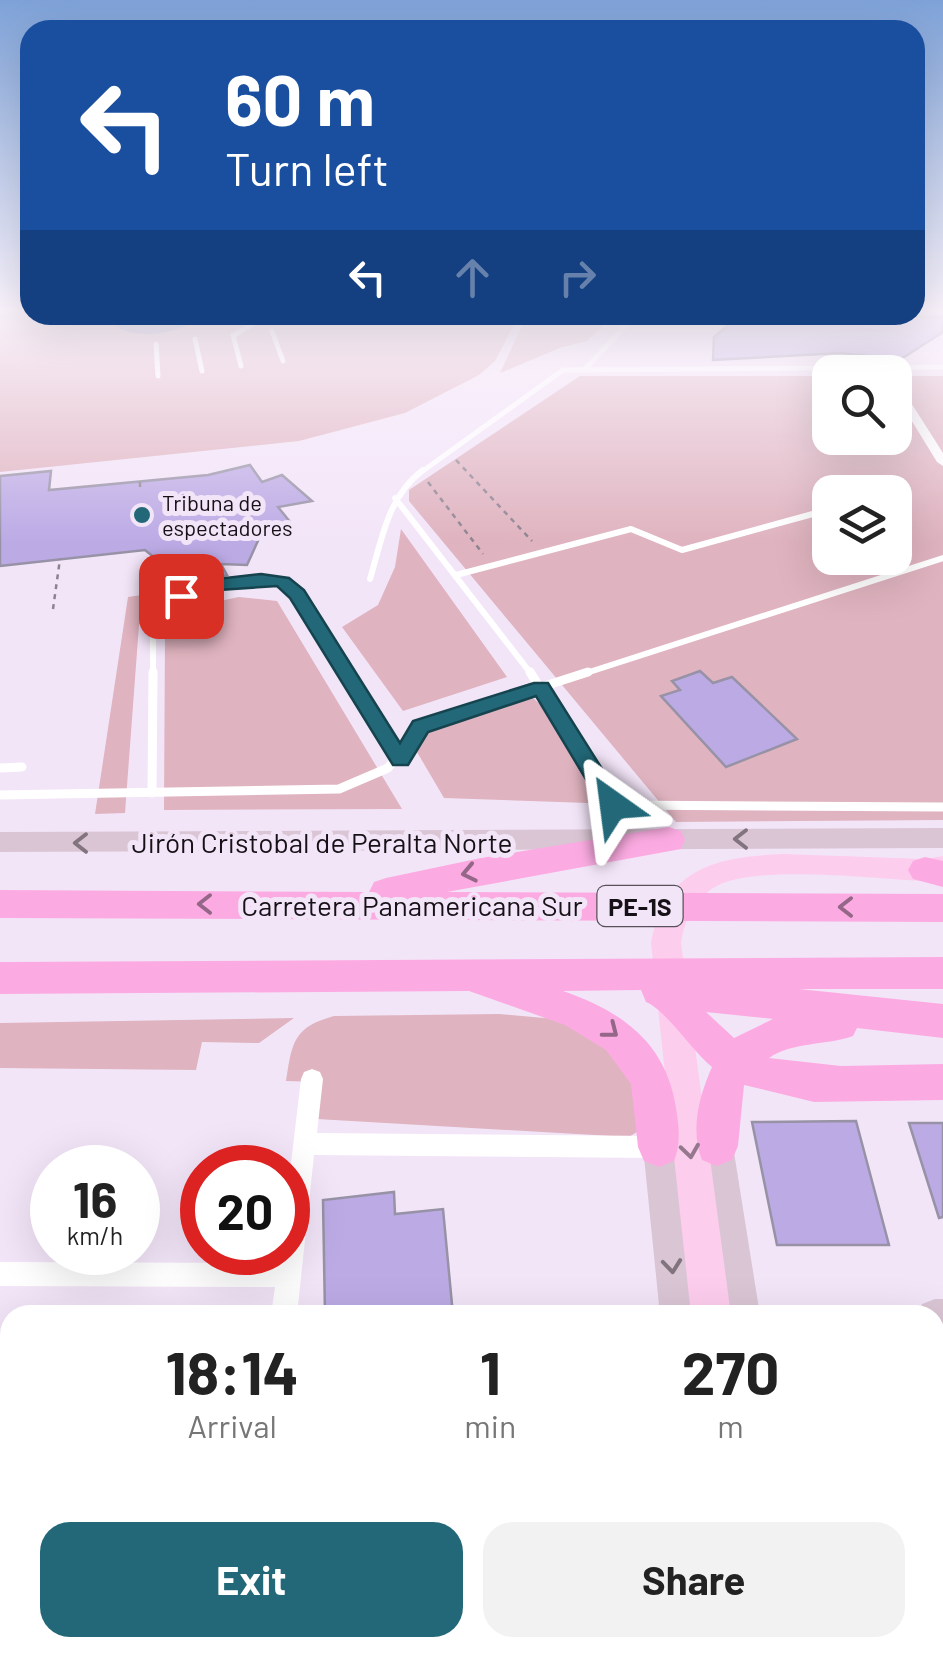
<!DOCTYPE html>
<html lang="en">
<head>
<meta charset="utf-8">
<style>
	body { margin:0; font-family:Barlow,sans-serif; background:#f2f2f2; color:#222; height:100vh; display:flex; flex-direction:column; font-size:38px; white-space:nowrap }
	* { box-sizing:border-box; margin:0 }
	p { font-size:32px; color:#767676 }
	.icon { flex:none; width:55px; height:55px; fill:none; stroke:currentColor; stroke-width:2; stroke-linecap:round; stroke-linejoin:round }
	.map { position:relative; flex:1; overflow:hidden }
	.side { position:absolute; left:0px; top:1305px; width:945px; height:352px; display:flex; flex-direction:column; background:#fff; border-radius:30px 30px 0 0; box-shadow:0 10px 40px #0002 }
	.side>* { flex:none }
	.top-card { position:absolute; left:20px; top:20px; width:905px; height:305px; border-radius:30px; box-shadow:0 10px 40px #0002; background:#1a4fa0; color:#fff; overflow:hidden }
	.controls { position:absolute; left:812px; top:355px; display:grid; gap:20px }
	.controls a { display:grid; place-items:center; width:100px; height:100px; border-radius:20px; background:#fff; box-shadow:0 10px 40px #0002; font-size:50px }
	.speed { position:absolute; left:30px; top:1145px; display:flex; gap:20px; font-size:50px; font-weight:700; text-align:center }
	.speed>* { display:grid; place-content:center; width:130px; height:130px; border-radius:50%; background:#fff; box-shadow:0 10px 40px #0002; line-height:1 }
	.speed small { font-size:25px; font-weight:400 }
	.speed .limit { border:15px solid #d22; background:#fff; color:#111 }
	.pin { position:absolute; display:grid; place-items:center; width:85px; height:85px; color:#fff; margin:-42px; border-radius:20px; box-shadow:0 5px 15px #0006 }
	.me { position:absolute; width:110px; margin:-55px; rotate:329deg; stroke-linejoin:round; filter:drop-shadow(0 0 8px #0008) }
	.turn { display:flex; align-items:center; gap:35px; height:210px; padding:0 40px; font-size:45px }
	.turn .icon { width:130px; height:130px; stroke-width:2.5 }
	.turn b { display:block; font-size:70px; line-height:85px }
	.lanes { display:flex; align-items:center; height:95px; padding:0 40px; background:#0003; justify-content:center; gap:50px; direction:ltr }
	.lanes .off { opacity:.35 }
	.eta { display:flex; justify-content:space-evenly; align-items:center; height:170px; text-align:center }
	.eta b { font-size:60px; font-weight:700; line-height:70px }
	.button { display:flex; gap:20px; margin-top:auto; padding:20px 40px }
	.button a { flex:1; height:115px; border-radius:30px; background:#226878; color:#fff; font-size:40px; font-weight:700; line-height:115px; text-align:center }
	.button a+a { background:#f2f2f2; color:#222 }
	.map>svg:first-child { display:block }
	.green { fill:#dfb3bf; fill-rule:evenodd }
	.water { fill:#7f87c0 }
	.building { fill:#bcaae5; stroke:#9792a6; stroke-width:2.5 }
	.lines { fill:none; stroke-linecap:round; stroke-linejoin:round }
	.path { stroke:#8d8390; stroke-width:2.5; stroke-dasharray:5 5; stroke-linecap:butt }
	.lane-far2 { stroke:#fff; stroke-width:5 }
	.lane-far1 { stroke:#fff; stroke-width:6 }
	.lane { stroke:#fff; stroke-width:9 }
	.street { fill:#fff; fill-rule:evenodd }
	.secondary { fill:#dac5d4; fill-rule:evenodd }
	.primary { fill:#fdcdee; fill-rule:evenodd }
	.highway { fill:#fcabe2; fill-rule:evenodd }
	.oneway { stroke:#82747f }
	.oneway2 { stroke:#946687 }
	.oneway3 { stroke:#95788d }
	.route { fill:#226878; stroke:#16444e; stroke-width:2.5 }
	.poi-dot { fill:#226878; stroke:#f3e5f8; stroke-width:4 }
	.labels { text-anchor:middle; dominant-baseline:central; stroke-width:10; stroke-linejoin:round; paint-order:stroke }
	.far-poi-label { font-size:22px; fill:#161117; stroke:#f3e5f8; text-anchor:start }
	.shield { fill:#f3e5f8; stroke:#58515a; stroke-width:2.5 }
	.shield-label { font-size:25px; font-weight:bold; fill:#161117 }
	.street-label { font-size:28px; fill:#161117; stroke:#f3e5f8 }
</style>
</head>
<body>
<div class="map">
<svg width="943" height="1656" viewBox="0 0 943 1656">
	<rect width="100%" height="100%" fill="#f3e5f8"/>
	<path class="green" d="M 0,311 L 30,311 L 30,315 L 519,315 L 495,361 L 479,375 L 405,413 L 299,441 L 0,472 Z
		M 527,315 L 614,315 L 587,341 L 562,347 L 500,373 Z
		M 580,376 L 830,376 L 830,438 L 895,438 L 895,376 L 943,376 L 943,820 L 676,822 L 409,501 L 409,490 ZM 830,492 L 895,492 L 895,558 L 830,558 Z
		M 401,529 L 507,677 L 403,711 L 342,627 L 378,605 L 395,567 Z
		M 169,591 L 139,625 L 125,813 L 95,814 L 128,597 Z
		M 239,597 L 277,601 L 402,809 L 164,810 L 165,634 L 186,608 Z
		M 532,697 L 544,708 L 596,792 L 588,803 L 444,798 L 417,752 L 425,733 Z
		M 500,1014 L 566,1020 L 591,1032 L 635,1081 L 646,1126 L 629,1137 L 317,1119 L 320,1082 L 286,1081 C 292,1043 293,1027 334,1016 Z
		M 294,1018 L 259,1043 L 202,1042 L 196,1070 L 0,1068 L 0,1023 Z"/>
	<path class="water" d="M 103,315 L 196,315 L 193,323 C 163,336 126,342 103,315 Z"/>
	<path class="building" d="M 740,315 L 943,317 L 943,332 L 901,359 L 840,353 L 713,360 L 714,337 Z
		M 250,465 L 262,482 L 282,475 L 312,501 L 278,507 L 291,523 L 262,532 L 247,565 L 221,564 L 227,575 L 208,579 L 203,569 L 180,578 L 145,550 L 0,566 L 0,476 L 51,471 L 49,490 L 208,475 Z
		M 700,671 L 713,683 L 732,677 L 797,739 L 726,767 L 661,696 L 680,690 L 672,681 Z
		M 856,1121 L 889,1245 L 777,1245 L 752,1122 Z
		M 909,1123 L 943,1123 L 943,1217 L 939,1218 Z
		M 394,1192 L 395,1214 L 443,1209 L 453,1315 L 325,1315 L 323,1200 Z"/>
	<g class="lines">
		<path class="path" d="M 456,460 L 532,541
			M 140,482 L 140,489
			M 428,482 L 483,554
			M 53,609 L 60,559"/>
		<path class="lane-far2" d="M 272,331 L 283,361
			M 236,334 L 267,315
			M 233,335 L 241,366
			M 195,339 L 202,371
			M 156,344 L 158,376
			M 584,370 L 636,315
			M 420,473 L 563,370 L 943,367"/>
		<path class="lane-far1" d="M 395,498 L 532,675
			M 456,575 L 631,529 L 682,550 L 820,512
			M 370,579 C 382,539 388,496 423,470
			M 153,675 L 153,627 C 163,616 173,601 186,593 C 204,583 268,573 285,584 C 309,600 332,650 348,675
			M 580,675 L 943,558"/>
		<path class="lane" d="M 346,672 L 401,760
			M 530,672 L 613,805 L 943,807
			M 0,768 L 22,767
			M 152,793 L 153,672
			M 0,795 L 339,789 L 388,768 L 421,726 L 588,672"/>
		<path class="street" d="M 900,398 L 908,398 L 943,453 L 943,466 L 937,462 L 899,400 Z
			M 312,1069 L 320,1072 L 323,1079 L 317,1133 L 658,1136 L 666,1139 L 669,1147 L 666,1155 L 658,1158 L 314,1155 L 297,1315 L 271,1315 L 275,1287 L 0,1286 L 0,1262 L 278,1263 L 279,1252 L 288,1252 L 288,1188 L 301,1079 L 304,1072 Z
			M 229,1648 L 259,1648 L 258,1656 L 228,1656 Z"/>
		<path class="secondary" d="M 943,828 L 943,848 L 0,852 L 0,832 Z
			M 659,1131 L 670,1136 L 675,1147 L 696,1315 L 660,1315 L 643,1147 L 648,1136 Z
			M 717,1131 L 728,1135 L 733,1146 L 760,1315 L 724,1315 L 701,1146 L 706,1135 Z
			M 935,1299 L 943,1299 L 943,1335 L 935,1335 L 935,1315 L 918,1315 L 922,1304 Z
			M 935,1358 L 943,1359 L 943,1397 L 935,1396 Z
			M 699,1648 L 742,1648 L 744,1656 L 700,1656 Z
			M 777,1648 L 820,1648 L 822,1656 L 778,1656 Z"/>
		<path class="primary" d="M 783,854 L 925,859 L 943,856 L 943,878 L 925,881 C 876,879 757,864 717,886 C 694,898 685,919 681,943 L 731,1315 L 691,1315 L 651,943 C 665,868 715,857 783,854 Z
			M 732,1648 L 780,1648 L 781,1656 L 733,1656 Z"/>
		<path class="highway" d="M 669,827 L 681,831 L 685,840 L 681,849 L 447,892 L 943,894 L 943,922 L 0,918 L 0,890 L 369,892 L 374,882 L 386,878 L 481,858 Z
			M 925,857 L 943,861 L 943,887 L 913,879 L 908,870 L 913,861 Z
			M 943,957 L 943,989 L 799,989 L 943,1004 L 943,1038 L 857,1028 L 853,1036 C 826,1046 794,1041 769,1058 L 841,1066 L 943,1064 L 943,1100 L 814,1102 L 744,1085 L 738,1146 L 732,1160 L 717,1166 L 702,1160 C 690,1130 699,1096 712,1067 C 692,1051 666,1010 646,1002 L 641,990 L 563,991 C 621,1011 666,1042 676,1108 C 679,1127 681,1143 674,1161 L 659,1167 L 644,1161 L 638,1147 L 631,1084 L 606,1050 L 565,1025 L 469,991 L 0,994 L 0,962 ZM 706,1012 L 773,1019 L 734,1038 Z"/>
	</g>
	<defs><path id="oneway-chevron" d="M-2-3.5L2.5 0L-2 3.5" fill="none" stroke-width="1.6" stroke-linecap="round" stroke-linejoin="round" transform="scale(2.5)"/></defs>
	<g class="oneway">
		<use href="#oneway-chevron" transform="translate(741 839) rotate(180)"/>
		<use href="#oneway-chevron" transform="translate(81 843) rotate(180)"/>
		<use href="#oneway-chevron" transform="translate(672 1266) rotate(84)"/>
	</g>
	<g class="oneway2">
		<use href="#oneway-chevron" transform="translate(469 873) rotate(168)"/>
		<use href="#oneway-chevron" transform="translate(205 904) rotate(-180)"/>
		<use href="#oneway-chevron" transform="translate(846 907) rotate(-180)"/>
		<use href="#oneway-chevron" transform="translate(611 1031) rotate(38)"/>
	</g>
	<use class="oneway3" href="#oneway-chevron" transform="translate(690 1151) rotate(82)"/>
	<linearGradient id="sky" x2="0" y2="1"><stop stop-color="#7ea2d8"/><stop offset="0.57" stop-color="#faf3fc"/><stop offset="1" stop-color="#faf3fc" stop-opacity="0"/></linearGradient>
	<rect width="943" height="543" fill="url(#sky)"/>
	<path class="route" d="M 261,574 L 289,578 L 304,590 L 400,743 L 413,721 L 534,683 L 548,683 L 621,799 L 624,805 L 621,811 L 605,811 L 536,696 L 428,732 L 408,765 L 393,765 L 290,598 L 277,586 L 204,591 L 181,602 L 172,596 L 200,581 Z"/>
	<circle class="poi-dot" cx="142" cy="515" r="10"/>
	<g class="labels">
		<g class="far-poi-label">
			<text x="162" y="502">Tribuna de<tspan x="162" dy="25">espectadores</tspan></text>
		</g>
		<rect class="shield" x="597.5" y="886" width="85" height="40" rx="8"/>
		<g class="shield-label">
			<text x="640" y="906">PE-1S</text>
		</g>
		<g class="street-label">
			<text x="322" y="842">Jirón Cristobal de Peralta Norte</text>
			<text x="412" y="905">Carretera Panamericana Sur</text>
		</g>
	</g>
</svg>
<div class="controls">
<a><svg class="icon" aria-label="search" viewBox="0 0 24 24"><circle cx="10" cy="10" r="6"/><path d="M15 15l6 6"/></svg></a>
<a><svg class="icon" aria-label="layers" viewBox="0 0 24 24"><path d="M12 4l9 5-9 5-9-5zM3 14l9 5 9-5"/></svg></a>
</div>
<div class="speed"><div>16<small>km/h</small></div><div class="limit">20</div></div>
<div class="pin" style="left:181px;top:596px;background:#d93025"><svg class="icon" aria-label="arrive" viewBox="0 0 24 24"><path d="M6 21V4h12l-3 4 3 4H6"/></svg></div>
<svg class="me" style="left:613px;top:805px" viewBox="-20 -20 40 40"><path d="M0-17L14 15 0 8-14 15z" fill="#226878" stroke="#fff" stroke-width="4"/></svg>
<div class="top-card">
<div class="turn"><svg class="icon" aria-label="left" viewBox="0 0 24 24"><path d="M17 20v-9H6M10 6l-5 5 5 5"/></svg><div><b>60 m</b>Turn left</div></div>
<div class="lanes"><svg class="icon" aria-label="left" viewBox="0 0 24 24"><path d="M17 20v-9H6M10 6l-5 5 5 5"/></svg><svg class="icon off" aria-label="ahead" viewBox="0 0 24 24"><path d="M12 20V5M6 11l6-6 6 6"/></svg><svg class="icon off" aria-label="right" viewBox="0 0 24 24"><path d="M7 20v-9h11M14 6l5 5-5 5"/></svg></div>
</div>
<section class="side">
<div class="eta">
<div><b>18:14</b><p>Arrival</p></div>
<div><b>1</b><p>min</p></div>
<div><b>270</b><p>m</p></div>
</div>
<div class="button"><a>Exit</a><a>Share</a></div>
</section>
</div>
</body>
</html>
